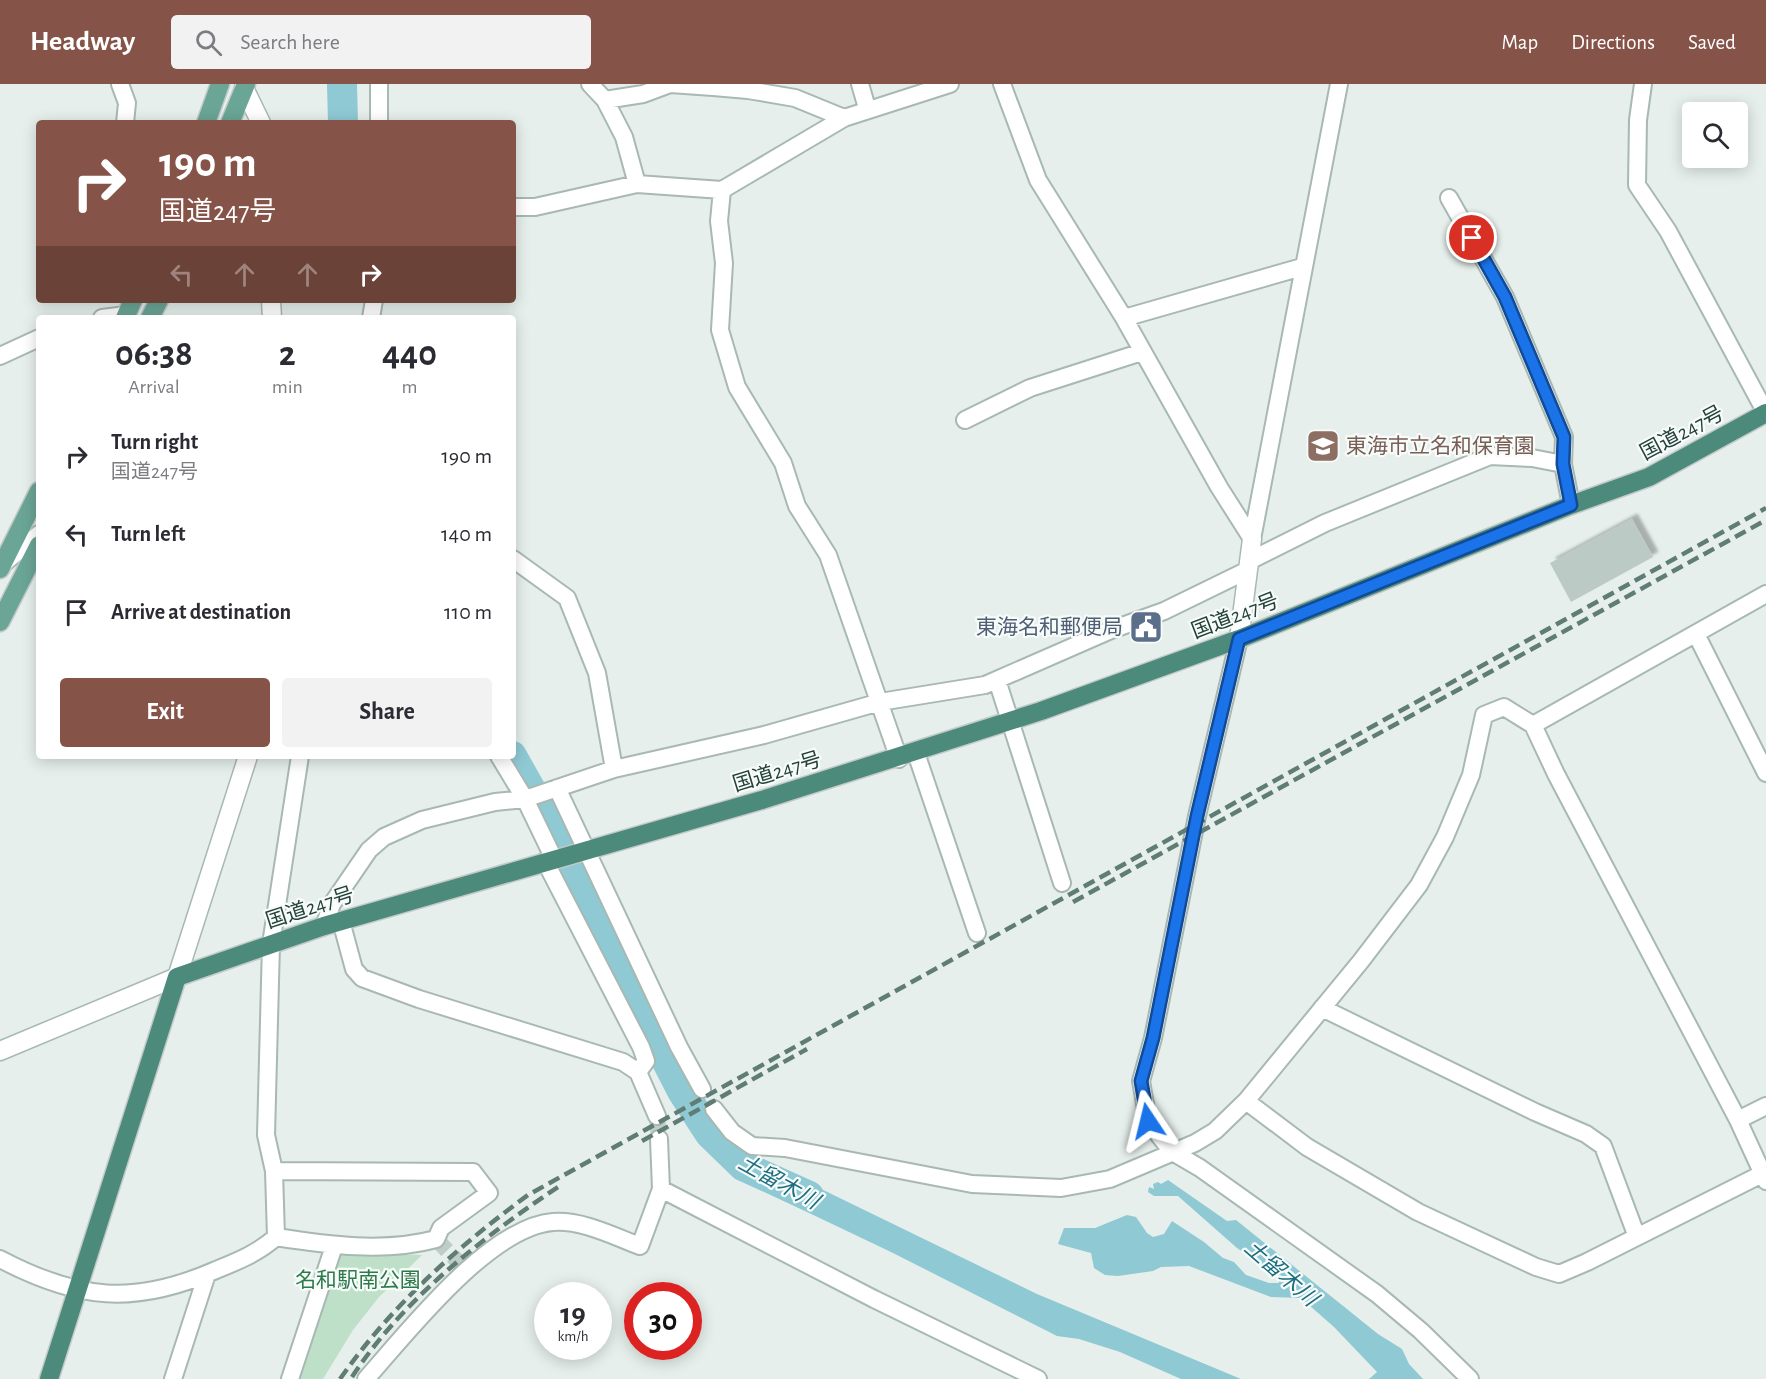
<!DOCTYPE html>
<html lang="en">
<head>
<meta charset="utf-8">
<style>
	body { margin:0; font-family:"Alegreya Sans","Noto Sans JP",sans-serif; background:#f2f2f3; color:#2b2b33; height:100vh; display:flex; flex-direction:column; font-size:22px; white-space:nowrap }
	* { box-sizing:border-box; margin:0 }
	p { font-size:20px; color:#7c7c81 }
	.icon { flex:none; width:33px; height:33px; fill:none; stroke:currentColor; stroke-width:2; stroke-linecap:round; stroke-linejoin:round }
	.map { position:relative; flex:1; overflow:hidden }
	.side { position:absolute; left:36px; top:231px; width:480px; height:444px; display:flex; flex-direction:column; background:#fff; border-radius:6px; box-shadow:0 3px 15px #0003 }
	.side>* { flex:none }
	.banner { position:absolute; left:36px; top:36px; width:480px; height:183px; border-radius:6px; box-shadow:0 3px 15px #0003; background:#855347; color:#fff; overflow:hidden }
	.buttons { position:absolute; left:1682px; top:18px; display:grid; gap:12px }
	.buttons a { display:grid; place-items:center; width:66px; height:66px; border-radius:6px; background:#fff; box-shadow:0 3px 15px #0003; font-size:30px }
	.speed { position:absolute; left:534px; top:1198px; display:flex; gap:12px; font-size:30px; font-weight:700; text-align:center }
	.speed>* { display:grid; place-content:center; width:78px; height:78px; border-radius:50%; background:#fff; box-shadow:0 3px 15px #0003; line-height:1 }
	.speed small { font-size:15px; font-weight:400 }
	.speed .limit { border:9px solid #d22; background:#fff; color:#111 }
	.pin { position:absolute; display:grid; place-items:center; width:51px; height:51px; color:#fff; margin:-26px; border:3px solid #fff; border-radius:50%; box-shadow:0 2px 6px #0007 }
	.me { position:absolute; width:66px; margin:-33px; rotate:350deg; stroke-linejoin:round; filter:drop-shadow(0 0 4px #0008) }
	.turn { display:flex; align-items:center; gap:21px; height:126px; padding:0 24px; font-size:27px }
	.turn .icon { width:78px; height:78px; stroke-width:2.5 }
	.turn b { display:block; font-size:42px; line-height:51px }
	.lanes { display:flex; align-items:center; height:57px; padding:0 24px; background:#0003; justify-content:center; gap:30px; direction:ltr }
	.lanes .off { opacity:.35 }
	.eta { display:flex; justify-content:space-evenly; align-items:center; height:102px; text-align:center }
	.eta b { font-size:36px; font-weight:700; line-height:42px }
	.primary-button { display:flex; gap:12px; margin-top:auto; padding:12px 24px }
	.primary-button a { flex:1; height:69px; border-radius:6px; background:#855347; color:#fff; font-size:24px; font-weight:700; line-height:69px; text-align:center }
	.primary-button a+a { background:#f2f2f3; color:#2b2b33 }
	ul { padding:0; list-style:none }
	li { display:flex; align-items:center; gap:18px; height:78px; padding:0 24px }
	li div { flex:1 }
	li b { display:block; font-size:22px }
	li em { font-style:normal }
	header { display:flex; align-items:center; gap:36px; box-sizing:border-box; height:84px; padding:0 30px; background:#855347; color:#fff }
	header strong { font-size:28px }
	nav { display:flex; gap:33px; margin-inline-start:auto; font-size:21px }
	.search { width:420px; height:54px; background:#f2f2f3; display:flex; align-items:center; gap:15px; box-sizing:border-box; padding:0 21px; border-radius:6px; color:#7c7c81; font-size:22px }
	.map>svg:first-child { display:block }
	.green { fill:#bfe0c8 }
	.water { fill:#8ec9d4 }
	.lines { fill:none; stroke-linecap:round; stroke-linejoin:round }
	.river { stroke:#8ec9d4; stroke-width:30 }
	.building { fill:#bbcac4; filter:url(#shadow) }
	.minor-tunnel { stroke:#bfccc8; stroke-width:16; stroke-dasharray:16 8; stroke-linecap:butt }
	.minor-casing { stroke:#a8b8b2; stroke-width:20 }
	.tertiary-casing { stroke:#a8b8b2; stroke-width:21 }
	.primary-casing { stroke:#c2cac8; stroke-width:21 }
	.trunk-casing { stroke:#c2cac8; stroke-width:21 }
	.minor { stroke:#fff; stroke-width:16 }
	.tertiary { stroke:#fff; stroke-width:18 }
	.primary { stroke:#6aa596; stroke-width:18 }
	.trunk { stroke:#4c8a7c; stroke-width:18 }
	.rail { stroke:#5f7d75; stroke-width:4.5; stroke-dasharray:12 6; stroke-linecap:butt }
	.route-casing { stroke:#114b97; stroke-width:15 }
	.route { stroke:#1a73e8; stroke-width:10 }
	.labels { text-anchor:middle; dominant-baseline:central; stroke-width:4.5; stroke-linejoin:round; paint-order:stroke }
	.street-label { font-size:21px; fill:#24423a; stroke:#f7fbf9 }
	.education-label { font-size:21px; fill:#785e54; stroke:#f7fbf9; text-anchor:start }
	.service-label { font-size:21px; fill:#4e5e75; stroke:#f7fbf9; text-anchor:end }
	.park-label { font-size:21px; fill:#2d7a4b; stroke:#f7fbf9 }
	.water-label { font-size:22px; font-style:italic; fill:#1c6f80; stroke:#f7fbf9 }
</style>
</head>
<body>
<header>
<strong>Headway</strong>
<div class="search"><svg class="icon" aria-label="search" viewBox="0 0 24 24"><circle cx="10" cy="10" r="6"/><path d="M15 15l6 6"/></svg>Search here</div>
<nav><a>Map</a><a>Directions</a><a>Saved</a></nav>
</header>
<div class="map">
<svg width="1766" height="1295" viewBox="0 0 1766 1295">
	<defs>
		<filter id="shadow"><feDropShadow dx="5.5" dy="-5.5" stdDeviation="1.5" flood-color="#0004"/></filter>
	</defs>
	<rect width="100%" height="100%" fill="#e6efeb"/>
	<path class="green" d="M 345,1169 L 422,1171 L 379,1213 L 353,1246 L 323,1295 L 300,1295 L 338,1172 Z"/>
	<path class="water" d="M 776,1083 L 1037,1210 L 1241,1295 L 1181,1295 L 1120,1268 L 1079,1255 L 1057,1252 L 891,1168 L 765,1108 Z
		M 1168,1096 L 1227,1137 L 1236,1136 L 1378,1250 L 1402,1265 L 1409,1280 L 1423,1295 L 1369,1295 L 1377,1288 L 1334,1243 L 1301,1214 L 1271,1213 L 1189,1182 L 1161,1183 L 1153,1187 L 1118,1192 L 1105,1191 L 1094,1184 L 1091,1169 L 1058,1160 L 1064,1144 L 1095,1144 L 1127,1131 L 1136,1133 L 1147,1149 L 1153,1153 L 1164,1150 L 1172,1137 L 1204,1158 L 1223,1174 L 1234,1178 L 1246,1191 L 1269,1199 L 1279,1199 L 1277,1191 L 1237,1164 L 1178,1112 L 1154,1112 L 1148,1108 L 1149,1103 L 1154,1105 L 1153,1100 L 1158,1098 L 1161,1100 Z"/>
	<g class="lines">
		<path class="river" d="M 342,0 L 343,39
			M 512,672 L 563,763 L 579,807 L 682,1007 L 710,1050 L 743,1082 L 809,1112"/>
	</g>
	<path class="building" d="M 1632,435 L 1653,473 L 1571,518 L 1550,479 Z"/>
	<g class="lines">
		<path class="minor-tunnel" d="M 657,1032 L 659,1055
			M 436,1155 L 465,1185"/>
		<g class="minor-casing">
			<path id="minor" d="M 120,0 L 127,19 L 125,39
				M 590,0 L 605,16 L 643,10 L 670,0 L 713,3 L 748,6 L 795,14 L 844,34
				M 860,0 L 867,24
				M 1002,0 L 1038,96 L 1124,234 L 1219,403 L 1252,455
				M 1643,0 L 1638,36 L 1637,101 L 1668,147 L 1766,329
				M 605,16 L 624,53 L 637,100
				M 379,39 L 379,0
				M 722,106 L 719,137 L 724,179 L 720,246 L 737,303 L 783,379 L 797,422 L 828,471 L 899,675
				M 1449,114 L 1505,213 L 1564,353 L 1563,380 L 1571,421
				M 513,123 L 535,123 L 637,100 L 722,106 L 844,34 L 950,0
				M 102,234 L 126,231
				M 371,234 L 374,216
				M 1124,234 L 1302,183
				M 0,272 L 39,254
				M 965,336 L 1030,304 L 1142,268
				M 1252,455 L 1339,0
				M 513,475 L 567,514 L 597,589 L 614,685
				M 1249,477 L 1325,439 L 1490,372 L 1532,374 L 1563,380
				M 4,479 L 39,450
				M 1696,550 L 1766,689
				M 1239,555 L 1197,732 L 1153,954 L 1141,997 L 1148,1037 L 1171,1067 L 1200,1084 L 1377,1210 L 1421,1247 L 1470,1295
				M 997,596 L 1062,799
				M 1533,641 L 1766,510
				M 916,669 L 977,849
				M 499,672 L 525,715 L 554,775
				M 557,704 L 679,963 L 702,1005
				M 545,777 L 641,963 L 646,977 L 638,988
				M 341,837 L 354,885 L 362,894 L 419,915 L 623,978 L 638,988 L 657,1032
				M 324,842 L 332,820 L 369,766 L 384,753 L 422,736 L 495,718 L 525,715 L 614,685 L 764,651 L 880,618 L 985,601 L 1111,546 L 1164,527 L 1248,486
				M 1322,924 L 1535,1028 L 1586,1050 L 1603,1062 L 1637,1153
				M 1246,1017 L 1307,1063 L 1418,1128 L 1536,1183 L 1559,1190 L 1587,1178 L 1762,1090
				M 714,1025 L 732,1048 L 752,1062 L 785,1064 L 972,1100 L 1061,1104 L 1110,1095 L 1195,1059 L 1215,1047 L 1246,1017 L 1361,877 L 1419,801 L 1445,753 L 1471,691 L 1484,631 L 1504,623 L 1533,641 L 1556,690 L 1738,1036 L 1766,1097
				M 1738,1036 L 1766,1022
				M 661,1105 L 874,1215 L 1038,1295
				M 276,1153 L 274,1087 L 266,1051 L 271,860 L 300,672
				M 0,1175 C 78,1216 134,1222 216,1186 C 238,1177 258,1169 276,1153 C 327,1161 385,1169 436,1155 L 441,1144 L 489,1109 L 473,1088 L 274,1087
				M 173,1295 L 207,1190
				M 290,1295 L 334,1162
				M 366,1295 C 407,1249 489,1143 553,1138 C 583,1136 613,1152 640,1162 L 661,1105 L 659,1055"/>
		</g>
		<g class="tertiary-casing">
			<path id="tertiary" d="M 244,4 L 261,39
				M 271,216 L 272,234
				M 1239,555 L 1252,455
				M 0,967 L 177,893 L 248,672"/>
		</g>
		<g class="primary-casing">
			<path id="primary" d="M 206,39 L 220,0
				M 230,39 L 246,0
				M 125,234 L 133,216
				M 150,234 L 159,216
				M 0,485 L 39,407
				M 0,538 L 39,461"/>
		</g>
		<g class="trunk-casing">
			<path id="trunk" d="M 49,1295 L 177,893 L 324,842 L 762,716 L 1041,627 L 1239,555 L 1571,421 L 1649,393 L 1766,329"/>
		</g>
		<use href="#minor" class="minor"/>
		<use href="#tertiary" class="tertiary"/>
		<use href="#primary" class="primary"/>
		<use href="#trunk" class="trunk"/>
		<path class="rail" d="M 1073,818 L 1766,436
			M 642,1057 L 807,965
			M 352,1293 C 403,1215 482,1154 558,1103
			M 340,1295 C 391,1222 456,1164 528,1111 L 1766,424"/>
	</g>
	<g class="lines">
		<g class="route-casing">
			<path id="route" d="M 1148,1037 L 1141,997 L 1153,954 L 1197,732 L 1239,555 L 1571,421 L 1563,380 L 1564,353 L 1505,213 L 1472,154"/>
		</g>
		<use href="#route" class="route"/>
	</g>
	<defs>
		<g id="school-square" transform="scale(1.725)"><rect x="-9" y="-9" width="18" height="18" rx="4" fill="#8d6e63" stroke="#f7fbf9"/><path d="M0-5L7-2L0 1L-7-2ZM-4 1L0 2.5L4 1V4Q0 6-4 4Z" fill="#fff"/></g>
		<g id="civic-square" transform="scale(1.725)"><rect x="-9" y="-9" width="18" height="18" rx="4" fill="#5c6f8a" stroke="#f7fbf9"/><path d="M-.6-6.5H3V-4.5H.6V-3L4-1V1h2V6H-6V1h2V-1L-.6-3ZM-1.2 2.5V6h2.4V2.5Z" fill="#fff"/></g>
	</defs>
	<g fill-rule="evenodd">
		<use href="#school-square" x="1323" y="362"/>
		<use href="#civic-square" x="1146" y="543"/>
	</g>
	<g class="labels">
		<g class="street-label">
			<text transform="translate(1682 349) rotate(-28)">国道247号</text>
			<text transform="translate(1235 532) rotate(-21)">国道247号</text>
			<text transform="translate(777 688) rotate(-17)">国道247号</text>
			<text transform="translate(310 824) rotate(-18)">国道247号</text>
		</g>
		<g class="education-label">
			<text x="1346" y="362">東海市立名和保育園</text>
		</g>
		<g class="service-label">
			<text x="1123" y="543">東海名和郵便局</text>
		</g>
		<g class="park-label">
			<text x="358" y="1196">名和駅南公園</text>
		</g>
		<g class="water-label">
			<text transform="translate(779 1098) rotate(29)">土留木川</text>
			<text transform="translate(1281 1189) rotate(41)">土留木川</text>
		</g>
	</g>
</svg>
<div class="buttons">
<a><svg class="icon" aria-label="search" viewBox="0 0 24 24"><circle cx="10" cy="10" r="6"/><path d="M15 15l6 6"/></svg></a>
</div>
<div class="speed"><div>19<small>km/h</small></div><div class="limit">30</div></div>
<div class="pin" style="left:1472px;top:154px;background:#d93025"><svg class="icon" aria-label="arrive" viewBox="0 0 24 24"><path d="M6 21V4h12l-3 4 3 4H6"/></svg></div>
<svg class="me" style="left:1148px;top:1037px" viewBox="-20 -20 40 40"><path d="M0-17L14 15 0 8-14 15z" fill="#1a73e8" stroke="#fff" stroke-width="4"/></svg>
<div class="banner">
<div class="turn"><svg class="icon" aria-label="right" viewBox="0 0 24 24"><path d="M7 20v-9h11M14 6l5 5-5 5"/></svg><div><b>190 m</b>国道247号</div></div>
<div class="lanes"><svg class="icon off" aria-label="left" viewBox="0 0 24 24"><path d="M17 20v-9H6M10 6l-5 5 5 5"/></svg><svg class="icon off" aria-label="ahead" viewBox="0 0 24 24"><path d="M12 20V5M6 11l6-6 6 6"/></svg><svg class="icon off" aria-label="ahead" viewBox="0 0 24 24"><path d="M12 20V5M6 11l6-6 6 6"/></svg><svg class="icon" aria-label="right" viewBox="0 0 24 24"><path d="M7 20v-9h11M14 6l5 5-5 5"/></svg></div>
</div>
<section class="side">
<div class="eta">
<div><b>06:38</b><p>Arrival</p></div>
<div><b>2</b><p>min</p></div>
<div><b>440</b><p>m</p></div>
</div>
<ul>
<li><svg class="icon" aria-label="right" viewBox="0 0 24 24"><path d="M7 20v-9h11M14 6l5 5-5 5"/></svg><div><b>Turn right</b><p>国道247号</p></div><em>190 m</em></li>
<li><svg class="icon" aria-label="left" viewBox="0 0 24 24"><path d="M17 20v-9H6M10 6l-5 5 5 5"/></svg><div><b>Turn left</b></div><em>140 m</em></li>
<li><svg class="icon" aria-label="arrive" viewBox="0 0 24 24"><path d="M6 21V4h12l-3 4 3 4H6"/></svg><div><b>Arrive at destination</b></div><em>110 m</em></li>
</ul>
<div class="primary-button"><a>Exit</a><a>Share</a></div>
</section>
</div>
</body>
</html>
